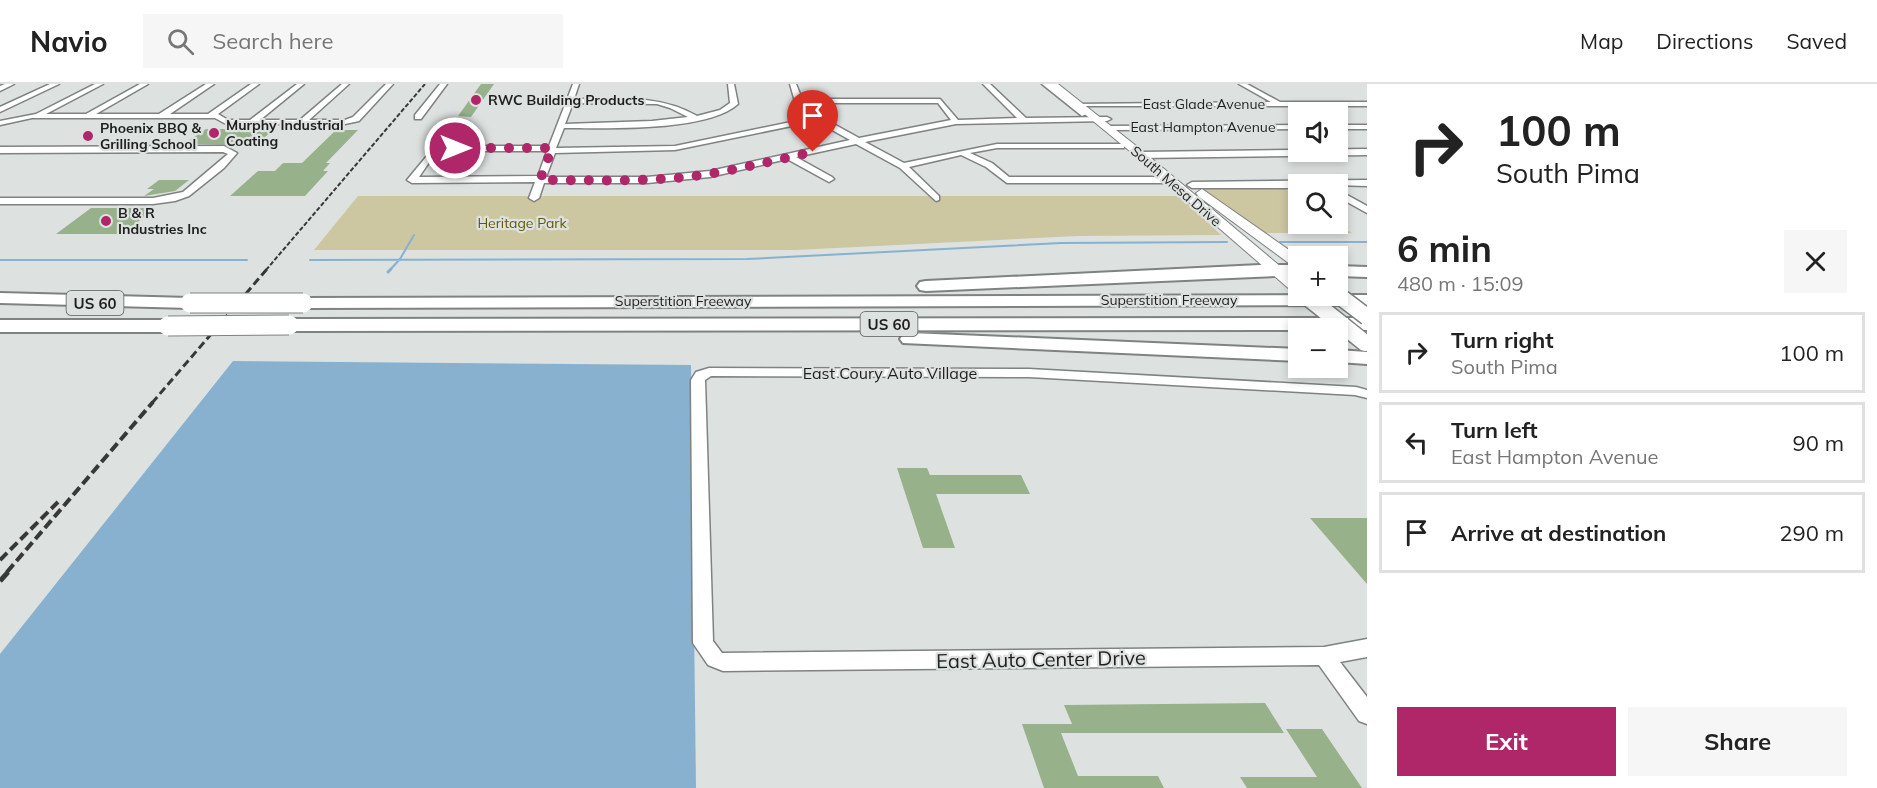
<!DOCTYPE html>
<html lang="en">
<head>
<meta charset="utf-8">
<style>
	body { margin:0; font-family:Mulish,sans-serif; background:#f6f6f6; color:#222; height:100vh; display:flex; flex-direction:column; font-size:22px; white-space:nowrap }
	* { box-sizing:border-box; margin:0 }
	p { font-size:20px; color:#767676 }
	.icon { flex:none; width:33px; height:33px; fill:none; stroke:currentColor; stroke-width:2; stroke-linecap:round; stroke-linejoin:round }
	.map { position:relative; flex:1; overflow:hidden }
	.drawer { display:flex; flex-direction:column; background:#fff; width:510px }
	.drawer>* { flex:none }
	.guide { background:#fff; color:#222; overflow:hidden }
	.buttons { position:absolute; left:1288px; top:18px; display:grid; gap:12px }
	.buttons a { display:grid; place-items:center; width:60px; height:60px; border-radius:0px; background:#fff; box-shadow:0 3px 9px #0003; font-size:30px }
	.pin { position:absolute; display:grid; place-items:center; width:51px; height:51px; color:#fff; margin:-62px -26px; border-radius:50% 50% 50% 0; rotate:-45deg; box-shadow:0 0 6px #0007 }
	.pin .icon { rotate:45deg }
	.me { position:absolute; width:66px; margin:-33px; rotate:90deg; stroke-linejoin:round; filter:drop-shadow(0 0 4px #0008) }
	.turn { display:flex; align-items:center; gap:21px; height:126px; padding:0 30px; font-size:27px }
	.turn .icon { width:78px; height:78px; stroke-width:2.5 }
	.turn b { display:block; font-size:42px; line-height:51px }
	.round { display:grid; place-items:center; flex:none; width:63px; height:63px; border-radius:0px; background:#f6f6f6 }
	.overview { display:flex; align-items:center; justify-content:space-between; height:102px; padding:0 30px }
	h1 { font-size:36px; font-weight:700; line-height:45px }
	.button { display:flex; gap:12px; margin-top:auto; padding:12px 30px }
	.button a { flex:1; height:69px; border-radius:0px; background:#af2669; color:#fff; font-size:24px; font-weight:700; line-height:69px; text-align:center }
	.button a+a { background:#f6f6f6; color:#222 }
	ul { padding:0; list-style:none }
	li { display:flex; align-items:center; gap:18px; height:81px; margin:0 12px 9px; padding:0 18px; border:3px solid #e0e0e0; border-radius:0px }
	li div { flex:1 }
	li b { display:block; font-size:22px }
	li em { font-style:normal }
	header { display:flex; align-items:center; gap:36px; box-sizing:border-box; height:84px; padding:0 30px; background:#fff; border-bottom:2px solid #e0e0e0 }
	header strong { font-size:28px }
	nav { display:flex; gap:33px; margin-inline-start:auto; font-size:21px }
	.search { width:420px; height:54px; background:#f6f6f6; display:flex; align-items:center; gap:15px; box-sizing:border-box; padding:0 21px; border-radius:0px; color:#767676; font-size:22px }
	main { display:flex; flex:1; min-height:0 }
	.map>svg:first-child { display:block }
	.green { fill:#ccc6a1 }
	.water { fill:#88b1cf }
	.lines { fill:none; stroke-linecap:round; stroke-linejoin:round }
	.stream-far1 { stroke:#88b1cf; stroke-width:2 }
	.stream { stroke:#88b1cf; stroke-width:3 }
	.building { fill:#97b18b }
	.minor-casing { stroke:#7e8281; stroke-width:3 }
	.major-casing { stroke:#7e8281; stroke-width:2 }
	.highway-casing { stroke:#7e8281; stroke-width:4 }
	.minor { fill:#fff; fill-rule:evenodd }
	.major { fill:#fff; fill-rule:evenodd }
	.highway { fill:#fff; fill-rule:evenodd }
	.rail-far3 { stroke:#373938; stroke-width:2; stroke-dasharray:4.5 2; stroke-linecap:butt }
	.rail-far2 { stroke:#373938; stroke-width:3; stroke-dasharray:8 4; stroke-linecap:butt }
	.rail-far1 { stroke:#373938; stroke-width:4; stroke-dasharray:10 4.5; stroke-linecap:butt }
	.rail { stroke:#373938; stroke-width:5; stroke-dasharray:12 6; stroke-linecap:butt }
	.major-bridge-casing { stroke:#7e8281; stroke-width:19; stroke-linecap:butt }
	.highway-bridge-casing { stroke:#7e8281; stroke-width:21; stroke-linecap:butt }
	.major-bridge { stroke:#fff; stroke-width:16 }
	.highway-bridge { stroke:#fff; stroke-width:19 }
	.route { stroke:#af2669; stroke-width:10; stroke-dasharray:0 18 }
	.poi-dot { fill:#af2669; stroke:#dde2e0; stroke-width:2 }
	.labels { text-anchor:middle; dominant-baseline:central; stroke-width:4.5; stroke-linejoin:round; paint-order:stroke }
	.far-poi-label { font-size:14px; font-weight:bold; fill:#1e1f1f; stroke:#dde2e0; text-anchor:start }
	.far-street-label { font-size:14px; fill:#1e1f1f; stroke:#dde2e0 }
	.far-park-label { font-size:14px; fill:#625807; stroke:#dde2e0 }
	.shield { fill:#dde2e0; stroke:#575a59; stroke-width:1.5 }
	.shield-label { font-size:15px; font-weight:bold; fill:#1e1f1f }
	.street-label { font-size:16px; fill:#1e1f1f; stroke:#dde2e0 }
	.near-street-label { font-size:20px; fill:#1e1f1f; stroke:#dde2e0 }
</style>
</head>
<body>
<header>
<strong>Navio</strong>
<div class="search"><svg class="icon" aria-label="search" viewBox="0 0 24 24"><circle cx="10" cy="10" r="6"/><path d="M15 15l6 6"/></svg>Search here</div>
<nav><a>Map</a><a>Directions</a><a>Saved</a></nav>
</header>
<main>
<div class="map">
<svg width="1367" height="704" viewBox="0 0 1367 704">
	<rect width="100%" height="100%" fill="#dde2e0"/>
	<path class="green" d="M 1203,103 L 1282,103 L 1299,114 L 1299,140 L 1338,140 L 1352,149 L 1265,149 L 1202,105 Z
		M 358,112 L 1180,112 L 1221,151 L 1078,152 L 796,166 L 314,166 Z"/>
	<path class="water" d="M 233,277 L 691,281 L 696,704 L 0,704 L 0,570 Z"/>
	<g class="lines">
		<path class="stream-far1" d="M 1280,158 L 1367,158
			M 0,176 L 247,176
			M 310,176 L 747,175 L 1061,159 L 1227,158
			M 390,186 L 400,175 L 414,151"/>
		<path class="stream" d="M 388,188 L 391,185"/>
	</g>
	<path class="building" d="M 481,0 L 494,0 L 471,33 L 458,32 Z
		M 206,45 L 233,45 L 229,47 L 272,47 L 256,61 L 184,60 Z
		M 336,46 L 358,46 L 326,79 L 330,79 L 323,87 L 328,87 L 305,112 L 230,112 L 258,87 L 275,87 L 283,79 L 302,79 Z
		M 159,96 L 189,96 L 175,107 L 144,112 L 154,105 L 147,105 Z
		M 91,124 L 155,124 L 123,150 L 56,150 Z
		M 897,384 L 927,384 L 930,391 L 1021,391 L 1030,410 L 936,410 L 955,464 L 923,464 Z
		M 1310,434 L 1367,434 L 1367,500 Z
		M 1265,619 L 1284,649 L 1061,649 L 1078,692 L 1158,692 L 1164,704 L 1044,704 L 1022,640 L 1072,640 L 1064,621 Z
		M 1286,645 L 1322,645 L 1362,704 L 1247,704 L 1240,693 L 1317,693 Z"/>
	<g class="lines">
		<g class="minor-casing">
			<path id="minor" d="M 5,0 L 14,0 L 0,7 L 0,2 Z
				M 50,0 L 59,0 L 0,28 L 0,23 Z
				M 95,0 L 103,0 L 46,30 L 86,30 L 140,0 L 148,0 L 96,30 L 159,30 L 206,0 L 214,0 L 170,30 L 208,30 L 251,0 L 259,0 L 218,30 L 228,36 L 250,36 L 297,0 L 304,0 L 260,36 L 300,36 L 342,0 L 349,0 L 309,36 L 345,36 L 353,33 L 386,0 L 393,0 L 359,37 L 345,40 L 226,40 L 215,34 L 32,34 L 0,41 L 0,37 L 36,30 Z
				M 440,0 L 447,0 L 421,35 L 415,35 L 415,31 Z
				M 573,0 L 579,0 L 574,15 C 616,15 659,10 697,32 L 720,26 L 730,19 L 728,0 L 734,0 L 738,20 C 708,48 605,44 564,44 L 556,64 L 675,62 L 810,34 L 796,21 L 790,0 L 796,0 L 802,15 L 940,15 L 958,36 L 1017,34 L 983,0 L 990,0 L 1026,34 L 1107,33 L 1111,35 L 1107,37 L 956,40 L 865,58 L 904,79 L 997,60 L 1124,60 L 1124,64 L 997,64 L 970,69 L 992,79 L 1009,93 L 1169,93 L 1174,96 L 1169,99 L 1007,99 L 986,83 L 961,71 L 909,83 L 939,112 L 939,116 L 936,117 L 900,84 L 856,60 L 796,73 L 832,93 L 834,95 L 829,98 L 787,75 L 710,93 L 647,99 L 544,99 L 539,114 L 534,117 L 529,114 L 535,98 L 412,99 L 407,96 L 441,55 L 445,57 L 441,62 L 549,62 ZM 573,19 L 657,20 L 670,24 L 688,33 L 652,37 L 565,40 ZM 803,19 L 938,19 L 951,36 L 859,54 L 810,27 ZM 816,37 L 850,56 L 710,87 L 647,93 L 546,93 L 555,69 L 675,66 ZM 437,67 L 547,67 L 538,92 L 419,93 Z
				M 1042,0 L 1049,0 L 1074,20 L 1271,18 L 1239,0 L 1247,0 L 1280,18 L 1367,18 L 1367,22 L 1077,22 L 1086,30 L 1082,32 Z
				M 1299,41 L 1299,45 L 1107,46 L 1103,44 L 1107,42 Z
				M 1338,41 L 1367,41 L 1367,45 L 1338,45 Z
				M 224,62 L 237,69 L 224,84 L 189,112 L 175,117 L 153,120 L 0,120 L 0,114 L 153,114 L 183,108 L 228,70 L 223,68 L 0,69 L 0,63 Z
				M 1367,65 L 1367,71 L 1141,74 L 1137,71 L 1141,68 Z
				M 1367,96 L 1367,102 L 1299,100 L 1299,104 L 1192,104 L 1187,101 L 1192,98 Z
				M 1338,106 L 1367,122 L 1367,129 L 1338,113 Z
				M 709,284 L 1029,285 L 1356,303 L 1367,306 L 1367,314 L 1355,311 L 1029,293 L 711,292 L 705,296 L 713,557 L 722,569 L 1324,563 L 1367,555 L 1367,573 L 1340,578 L 1367,613 L 1367,640 L 1359,637 L 1319,581 L 723,587 L 708,581 L 693,559 L 691,296 L 696,288 Z"/>
		</g>
		<g class="major-casing">
			<path id="major" d="M 1048,0 L 1058,0 L 1145,69 L 1299,198 L 1299,211 L 1294,209 L 1137,73 Z
				M 1202,105 L 1299,173 L 1299,184 L 1294,183 L 1198,112 L 1196,109 Z"/>
		</g>
		<g class="highway-casing">
			<path id="highway" d="M 1260,181 L 1299,181 L 1299,191 L 926,207 L 920,206 L 917,202 L 920,198 L 926,197 Z
				M 1338,182 L 1367,183 L 1367,193 L 1338,192 Z
				M 0,209 L 190,214 L 196,215 L 199,219 L 196,223 L 190,224 L 0,219 Z
				M 1367,211 L 1367,221 L 303,224 L 297,223 L 294,219 L 297,215 L 303,214 Z
				M 1367,234 L 1367,246 L 289,247 L 282,245 L 280,241 L 282,237 L 289,235 Z
				M 0,236 L 168,236 L 175,238 L 177,242 L 175,246 L 168,248 L 0,248 Z
				M 910,249 L 1299,265 L 1299,277 L 903,259 L 900,255 L 903,251 Z
				M 1338,266 L 1367,268 L 1367,280 L 1338,278 Z"/>
		</g>
		<use href="#minor" class="minor"/>
		<use href="#major" class="major"/>
		<use href="#highway" class="highway"/>
		<path class="rail-far3" d="M 266,186 L 425,0"/>
		<path class="rail-far2" d="M 152,319 L 267,185"/>
		<path class="rail-far1" d="M 0,476 L 58,418
			M 7,488 L 153,318"/>
		<path class="rail" d="M 0,497 L 9,487"/>
		<g class="major-bridge-casing">
			<path id="major-bridge" d="M 1338,211 L 1367,233
				M 1306,212 L 1365,259"/>
		</g>
		<g class="highway-bridge-casing">
			<path id="highway-bridge" d="M 190,219 L 303,219
				M 168,242 L 289,241"/>
		</g>
		<use href="#major-bridge" class="major-bridge"/>
		<use href="#highway-bridge" class="highway-bridge"/>
	</g>
	<g class="lines">
		<path class="route" d="M 455,64 L 552,64 L 540,96 C 589,96 638,98 687,93 C 729,88 771,77 813,68"/>
	</g>
	<g class="poi-dot">
		<circle cx="476" cy="16" r="6"/>
		<circle cx="214" cy="49" r="6"/>
		<circle cx="88" cy="52" r="6"/>
		<circle cx="106" cy="137" r="6"/>
	</g>
	<g class="labels">
		<g class="far-poi-label">
			<text x="488" y="16">RWC Building Products</text>
			<text x="226" y="41">Murphy Industrial<tspan x="226" dy="16">Coating</tspan></text>
			<text x="100" y="44">Phoenix BBQ &amp;<tspan x="100" dy="16">Grilling School</tspan></text>
			<text x="118" y="129">B &amp; R<tspan x="118" dy="16">Industries Inc</tspan></text>
		</g>
		<g class="far-street-label">
			<text x="1204" y="20">East Glade Avenue</text>
			<text x="1203" y="43">East Hampton Avenue</text>
			<text transform="translate(1176 102) rotate(41)">South Mesa Drive</text>
			<text x="1169" y="216">Superstition Freeway</text>
			<text x="683" y="217">Superstition Freeway</text>
		</g>
		<g class="far-park-label">
			<text x="522" y="139">Heritage Park</text>
		</g>
		<g class="shield">
			<rect x="66.5" y="207" width="57" height="24" rx="4.5"/>
			<rect x="860.5" y="228" width="57" height="24" rx="4.5"/>
		</g>
		<g class="shield-label">
			<text x="95" y="219">US 60</text>
			<text x="889" y="240">US 60</text>
		</g>
		<g class="street-label">
			<text x="890" y="289">East Coury Auto Village</text>
		</g>
		<g class="near-street-label">
			<text transform="translate(1041 575) rotate(-1)">East Auto Center Drive</text>
		</g>
	</g>
</svg>
<div class="buttons">
<a><svg class="icon" aria-label="sound" viewBox="0 0 24 24"><path d="M4 9h4l5-4v14l-5-4H4zM17 9q2 3 0 6"/></svg></a>
<a><svg class="icon" aria-label="search" viewBox="0 0 24 24"><circle cx="10" cy="10" r="6"/><path d="M15 15l6 6"/></svg></a>
<a>+</a>
<a>−</a>
</div>
<div class="pin" style="left:813px;top:68px;background:#d93025"><svg class="icon" aria-label="arrive" viewBox="0 0 24 24"><path d="M6 21V4h12l-3 4 3 4H6"/></svg></div>
<svg class="me" style="left:455px;top:64px" viewBox="-20 -20 40 40"><circle r="17" fill="#af2669" stroke="#fff" stroke-width="3"/><path d="M0-11L8 9 0 5-8 9z" fill="#fff"/></svg>
</div>
<section class="drawer">
<div class="guide">
<div class="turn"><svg class="icon" aria-label="right" viewBox="0 0 24 24"><path d="M7 20v-9h11M14 6l5 5-5 5"/></svg><div><b>100 m</b>South Pima</div></div>
</div>
<div class="overview"><div><h1>6 min</h1><p>480 m · 15:09</p></div><a class="round"><svg class="icon" aria-label="close" viewBox="0 0 24 24"><path d="M6 6l12 12M18 6L6 18"/></svg></a></div>
<ul>
<li><svg class="icon" aria-label="right" viewBox="0 0 24 24"><path d="M7 20v-9h11M14 6l5 5-5 5"/></svg><div><b>Turn right</b><p>South Pima</p></div><em>100 m</em></li>
<li><svg class="icon" aria-label="left" viewBox="0 0 24 24"><path d="M17 20v-9H6M10 6l-5 5 5 5"/></svg><div><b>Turn left</b><p>East Hampton Avenue</p></div><em>90 m</em></li>
<li><svg class="icon" aria-label="arrive" viewBox="0 0 24 24"><path d="M6 21V4h12l-3 4 3 4H6"/></svg><div><b>Arrive at destination</b></div><em>290 m</em></li>
</ul>
<div class="button"><a>Exit</a><a>Share</a></div>
</section>
</main>
</body>
</html>
